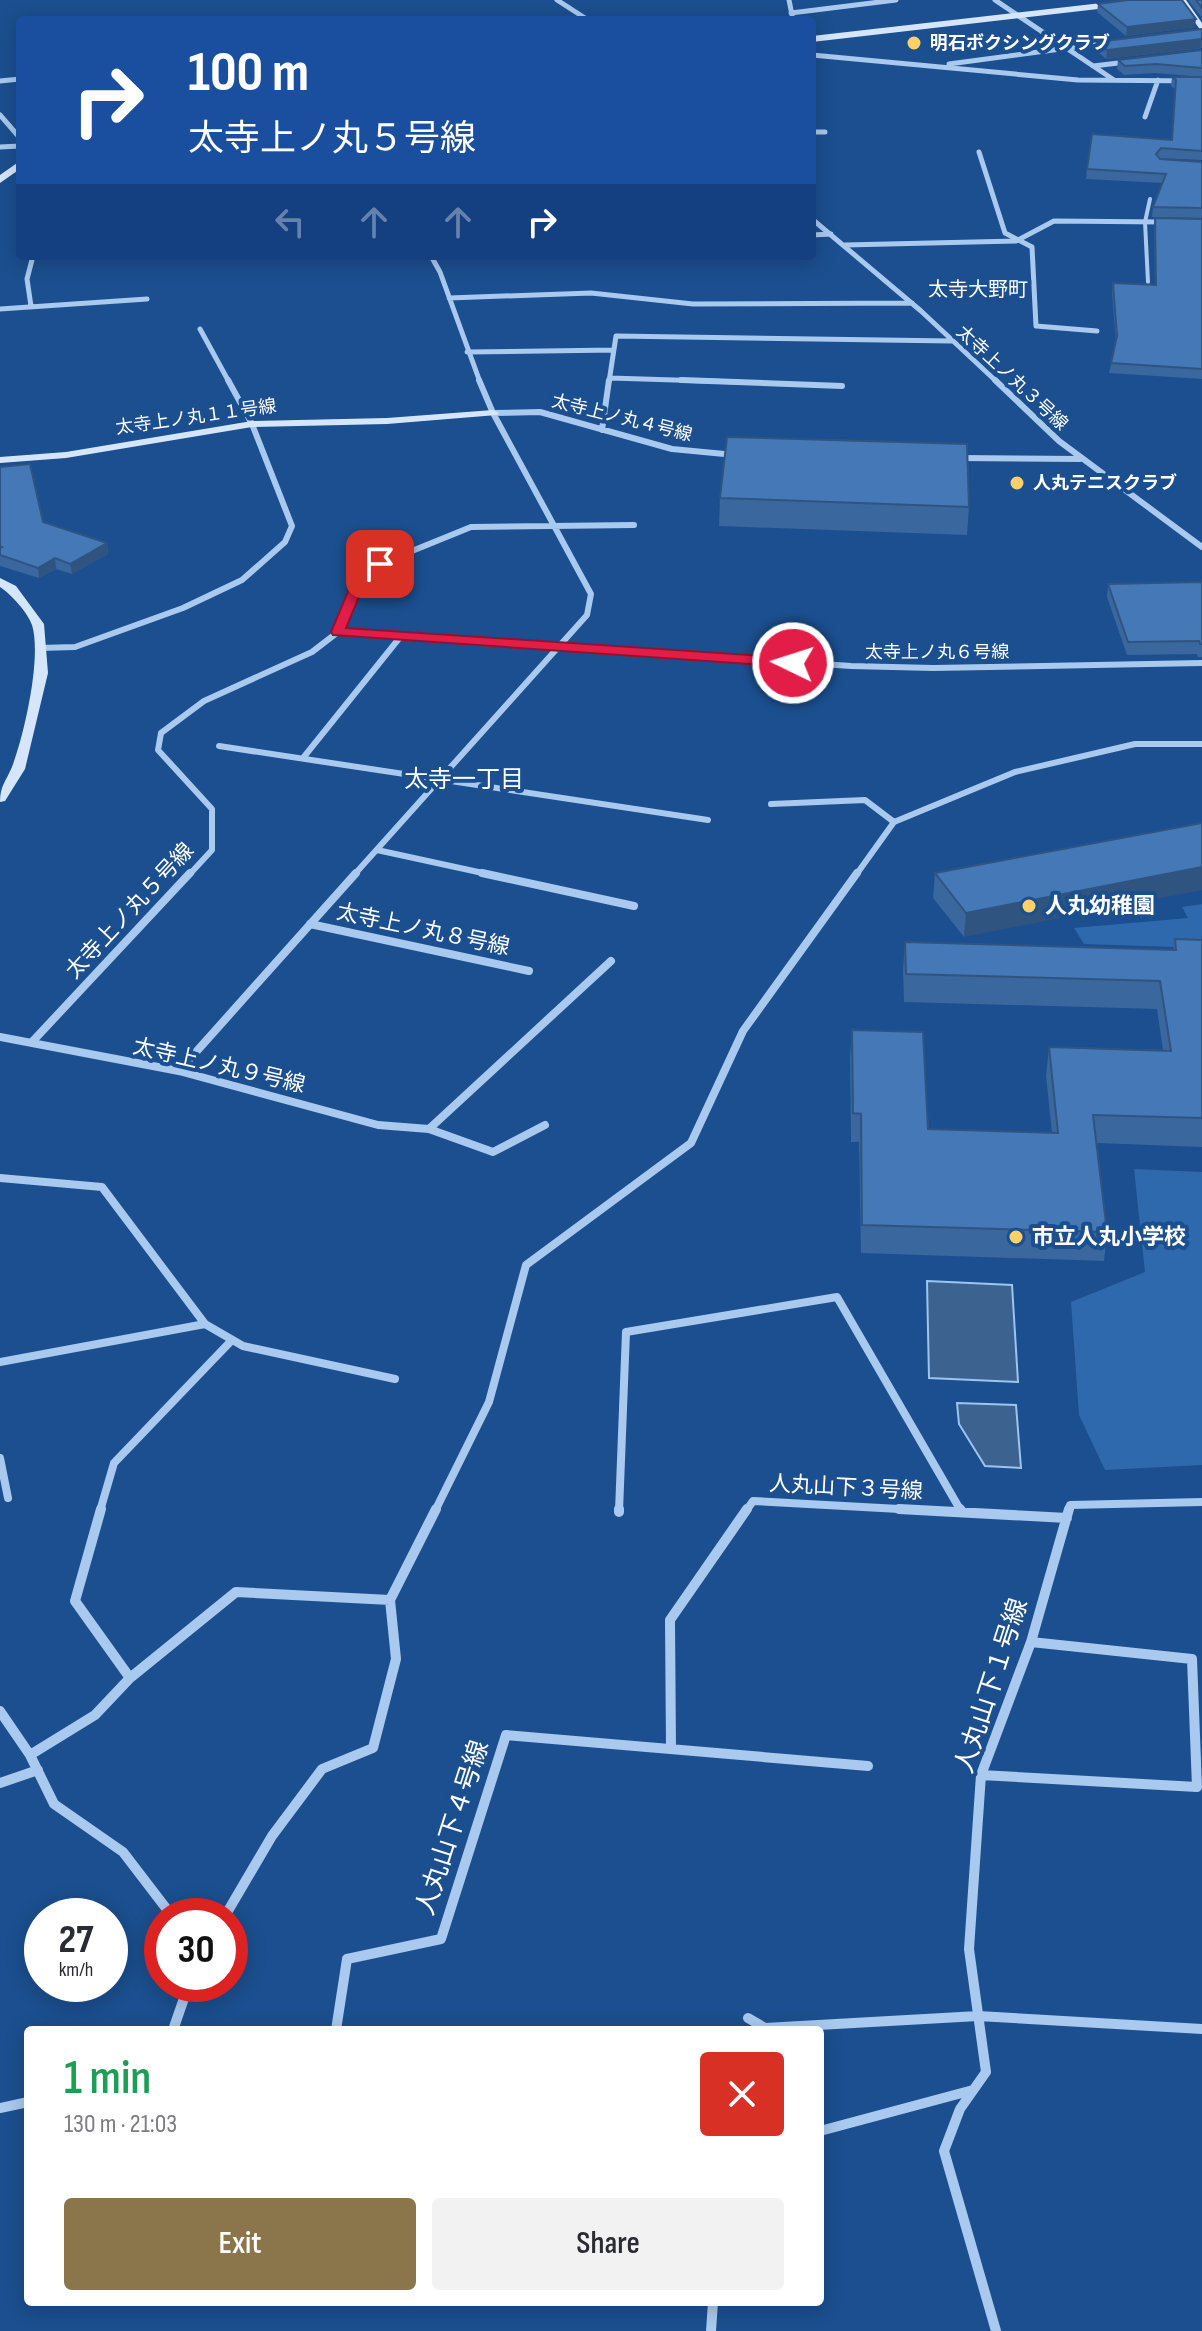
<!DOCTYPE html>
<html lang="en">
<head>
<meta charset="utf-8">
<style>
	body { margin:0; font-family:"Sofia Sans Condensed","Noto Sans JP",sans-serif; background:#f2f2f3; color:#2b2b33; height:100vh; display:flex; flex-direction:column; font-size:30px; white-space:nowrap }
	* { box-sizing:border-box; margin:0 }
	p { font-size:26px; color:#7c7c81 }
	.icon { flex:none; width:44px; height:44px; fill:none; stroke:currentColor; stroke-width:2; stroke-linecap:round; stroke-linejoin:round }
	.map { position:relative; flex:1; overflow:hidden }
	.side { position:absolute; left:24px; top:2026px; width:800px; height:280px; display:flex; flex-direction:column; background:#fff; border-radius:8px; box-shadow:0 4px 20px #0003 }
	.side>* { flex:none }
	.top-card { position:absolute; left:16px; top:16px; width:800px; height:244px; border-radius:8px; box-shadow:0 4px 20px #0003; background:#1a4fa0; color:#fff; overflow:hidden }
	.speed { position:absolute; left:24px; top:1898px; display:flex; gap:16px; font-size:40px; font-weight:700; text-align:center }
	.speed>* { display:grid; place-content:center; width:104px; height:104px; border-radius:50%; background:#fff; box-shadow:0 4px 20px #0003; line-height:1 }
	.speed small { font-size:20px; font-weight:400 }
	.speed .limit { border:12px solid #d22; background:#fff; color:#111 }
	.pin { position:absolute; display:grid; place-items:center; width:68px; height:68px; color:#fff; margin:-34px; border-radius:16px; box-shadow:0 4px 12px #0006 }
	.me { position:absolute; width:88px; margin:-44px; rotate:274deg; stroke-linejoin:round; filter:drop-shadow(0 0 6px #0008) }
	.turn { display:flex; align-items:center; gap:28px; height:168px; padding:0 40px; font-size:36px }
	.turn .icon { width:104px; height:104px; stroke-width:2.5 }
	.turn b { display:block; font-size:56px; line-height:68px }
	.lanes { display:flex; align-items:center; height:76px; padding:0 40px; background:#0003; justify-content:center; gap:40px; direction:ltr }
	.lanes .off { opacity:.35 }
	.round { display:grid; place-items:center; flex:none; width:84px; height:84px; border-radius:8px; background:#f2f2f3 }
	.head { display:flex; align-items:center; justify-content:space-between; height:136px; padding:0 40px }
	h1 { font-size:48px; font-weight:600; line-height:60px; color:#1e9e55 }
	.button { display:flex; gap:16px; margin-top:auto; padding:16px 40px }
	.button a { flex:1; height:92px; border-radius:8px; background:#8a764a; color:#fff; font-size:32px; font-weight:600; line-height:92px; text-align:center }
	.button a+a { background:#f2f2f3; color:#2b2b33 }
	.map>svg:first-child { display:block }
	.green { fill:#2e69ad }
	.water { fill:#3c6290; stroke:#9cc4f0; stroke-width:2 }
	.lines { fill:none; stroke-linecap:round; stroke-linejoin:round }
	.lane { stroke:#a9c9ee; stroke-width:4 }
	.street-far3 { stroke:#a9c9ee; stroke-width:5 }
	.street-far2 { stroke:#a9c9ee; stroke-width:6 }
	.street-far1 { stroke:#a9c9ee; stroke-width:8 }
	.street { stroke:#a9c9ee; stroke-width:10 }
	.secondary { fill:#d6e6fa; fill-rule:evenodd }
	.wall { fill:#3a679d }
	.shaded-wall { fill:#305480 }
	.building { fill:#4478b7; stroke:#305480; stroke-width:2 }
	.route { fill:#e11d48; stroke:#92132f; stroke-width:2 }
	.poi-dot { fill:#ffd166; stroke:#1b4f8f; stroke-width:3 }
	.labels { text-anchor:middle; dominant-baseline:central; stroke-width:8; stroke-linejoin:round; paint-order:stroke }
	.far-poi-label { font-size:18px; font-weight:bold; fill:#fff; stroke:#1b4f8f; text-anchor:start }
	.far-street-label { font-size:18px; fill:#fff; stroke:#1b4f8f }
	.far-neighbourhood-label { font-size:20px; fill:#fff; stroke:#1b4f8f }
	.poi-label { font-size:22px; font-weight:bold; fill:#fff; stroke:#1b4f8f; text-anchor:start }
	.street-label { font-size:22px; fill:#fff; stroke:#1b4f8f }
	.neighbourhood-label { font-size:24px; fill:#fff; stroke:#1b4f8f }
	.near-street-label { font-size:26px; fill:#fff; stroke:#1b4f8f }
</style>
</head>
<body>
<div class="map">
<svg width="1202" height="2331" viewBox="0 0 1202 2331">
	<rect width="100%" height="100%" fill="#1b4f8f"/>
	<path class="green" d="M 1202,904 L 1202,948 L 1084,944 L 1074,928 L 1188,918 L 1182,907 Z
		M 1134,1169 L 1202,1172 L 1202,1465 L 1105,1470 L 1079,1415 L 1071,1302 L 1145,1272 Z"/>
	<path class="water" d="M 927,1281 L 1012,1285 L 1018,1382 L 929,1378 Z
		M 957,1403 L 1016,1405 L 1021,1468 L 985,1466 L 959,1424 Z"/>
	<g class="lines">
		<path class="lane" d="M 1148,282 L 1145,222 L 1150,199"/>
		<path class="street-far3" d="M 557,0 L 588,20
			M 789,0 L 793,20
			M 995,0 L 1114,80
			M 791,13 L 896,0
			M 812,55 L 1078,80 L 1202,81
			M 949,64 L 1106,43
			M 1093,66 L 1127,62
			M 0,81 L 20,79
			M 0,115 L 20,138
			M 1145,117 L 1158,80
			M 812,132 L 825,132
			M 0,147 L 20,146
			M 979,152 L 1005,233 L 1032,247 L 1036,326 L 1097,331
			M 812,219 L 921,311 L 997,382
			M 812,235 L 831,234
			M 845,245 L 1016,241 L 1054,221 L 1163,222
			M 431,256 L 440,272 L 480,382
			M 449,298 L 591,293 L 693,304 L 912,303
			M 31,306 L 27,279 L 33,256
			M 0,309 L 147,299
			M 200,329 L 229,382
			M 467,352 L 614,350
			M 610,378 L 739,382
			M 609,382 L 616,336 L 951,341"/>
		<path class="street-far2" d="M 681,380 L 842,386
			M 995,380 L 1059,441 L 1202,547
			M 493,413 L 540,412 L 672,449 L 735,455
			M 602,430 L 609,380
			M 957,458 L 1080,459
			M 338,632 L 851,666 L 933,668 L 1202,663
			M 40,648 L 75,647 L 183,608 L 242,580 L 285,542 L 292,526 L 252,424 L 228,380
			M 219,746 L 708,820
			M 303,758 L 401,636
			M 771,804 L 865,800 L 894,822
			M 377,850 L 492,875
			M 189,875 L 212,850 L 212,809 L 158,750 L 161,733 L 204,701 L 312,652 L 338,632 L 357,585 L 380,564 L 471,527 L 634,525
			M 354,875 L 587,615 L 591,594 L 493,413 L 479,380
			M 856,875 L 894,822 L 1015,772 L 1135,744 L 1202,744"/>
		<path class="street-far1" d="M 482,873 L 634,906
			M 310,924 L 529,971
			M 0,1037 L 179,1071 L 378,1125 L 429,1129 L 493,1152 L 545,1125
			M 32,1042 L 190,873
			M 179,1071 L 356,873
			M 429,1129 L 611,961
			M 0,1178 L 102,1187 L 205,1324 L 0,1362
			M 205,1324 L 243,1346 L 395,1379
			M 0,1458 L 8,1498
			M 100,1511 L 114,1463 L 232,1340
			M 435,1511 L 489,1402 L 526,1265 L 691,1143 L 743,1031 L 857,873
			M 619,1511 L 626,1332 L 837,1297 L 961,1511
			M 746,1511 L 753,1501 L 936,1511
			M 1068,1511 L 1070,1505 L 1202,1502"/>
		<path class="street" d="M 899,1509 L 1067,1518
			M 960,1509 L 962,1512
			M 619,1512 L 619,1509
			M 130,1678 L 236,1592 L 390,1600
			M 0,1711 L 30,1755 L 54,1804 L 123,1852 L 172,1916
			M 671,1749 L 670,1620 L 747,1509
			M 30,1755 L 95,1715 L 130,1678 L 75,1601 L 101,1509
			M 981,1775 L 1197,1787 L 1192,1659 L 1031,1642
			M 0,1783 L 38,1770
			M 225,1916 L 272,1836 L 322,1769 L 373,1748 L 396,1659 L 390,1600 L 436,1509
			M 748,2018 L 765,2028 L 978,2016 L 1202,2029
			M 173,2030 L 189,1984
			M 336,2030 L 347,1959 L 441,1939 L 506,1735 L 868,1766
			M 0,2108 L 28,2102
			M 820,2131 L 973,2090
			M 711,2331 L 713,2302
			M 996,2331 L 944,2151 L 960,2109 L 986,2072 L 969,1949 L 981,1775 L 1031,1642 L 1069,1509"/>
		<path class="secondary" d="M 1128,0 L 1154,0 L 1150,3 L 812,42 L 812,36 Z
			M 1178,0 L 1186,0 L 1202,23 L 1202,32 Z
			M 20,161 L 20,169 L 0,183 L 0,175 Z
			M 493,410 L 499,413 L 497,415 L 387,424 L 252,427 L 66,458 L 0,463 L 0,457 L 66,452 L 252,421 L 387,418 Z
			M 0,578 L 16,586 L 44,624 L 48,673 L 25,769 L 5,801 L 0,802 C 0,786 6,781 12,767 C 24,735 42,658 32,625 C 28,613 11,594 0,587 Z"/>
	</g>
	<path class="wall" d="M 1188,0 L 1202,0 L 1202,18 Z
		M 1098,4 L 1195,27 L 1126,36 L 1097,12 Z
		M 1202,29 L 1202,48 L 1106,59 L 1097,51 L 1097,42 Z
		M 1202,50 L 1202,77 L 1155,73 L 1124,75 L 1117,69 L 1118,60 Z
		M 1172,77 L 1202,77 L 1202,160 L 1159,158 L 1202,162 L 1202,218 L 1152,217 L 1153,207 L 1163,183 L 1086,179 L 1087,169 L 1172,139 L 1175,89 L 1171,86 Z
		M 1155,218 L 1202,219 L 1202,379 L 1109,373 L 1116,342 L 1112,293 L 1113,283 L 1155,284 L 1154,228 Z
		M 0,467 L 43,522 L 107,543 L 108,554 L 72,574 L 56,569 L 39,578 L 0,566 Z
		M 720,498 L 969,507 L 967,535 L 719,526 Z
		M 1202,582 L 1202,657 L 1198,657 L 1197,654 L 1127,655 L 1107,597 L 1108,584 Z
		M 1202,823 L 964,937 L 933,898 L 935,873 Z
		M 1175,939 L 1202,940 L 1202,1147 L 1097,1143 L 1107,1232 L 1104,1261 L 861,1253 L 859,1142 L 851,1142 L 850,1058 L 852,1030 L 928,1129 L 1052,1133 L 1046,1076 L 1049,1047 L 1163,1050 L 1157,1009 L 904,1002 L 903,970 L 905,942 L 1173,950 Z"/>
	<path class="shaded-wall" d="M 1196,19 L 1195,27 L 1126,36 L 1127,27 Z
		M 1202,39 L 1201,48 L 1106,59 L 1107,50 Z
		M 107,543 L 108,554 L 72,574 L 70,564 Z
		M 55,558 L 56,569 L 39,578 L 38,568 Z
		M 1202,867 L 1202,890 L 964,937 L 966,913 Z"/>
	<path class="building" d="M 1128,0 L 1182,0 L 1196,19 L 1127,27 L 1098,4 Z
		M 1196,0 L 1202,0 L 1202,8 Z
		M 1202,29 L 1202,39 L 1107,50 L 1097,42 Z
		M 1202,50 L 1202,68 L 1156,64 L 1125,66 L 1118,60 Z
		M 1172,77 L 1202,77 L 1202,151 L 1161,148 L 1156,154 L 1160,159 L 1202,162 L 1202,208 L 1153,207 L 1166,174 L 1087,169 L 1092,134 L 1172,140 L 1176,80 Z
		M 1155,218 L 1202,219 L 1202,369 L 1111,363 L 1117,336 L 1113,283 L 1156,285 Z
		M 727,437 L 967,444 L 969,507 L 720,498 Z
		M 30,464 L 43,522 L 107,543 L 70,564 L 55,558 L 38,568 L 0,555 L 0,548 L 2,547 L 0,546 L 0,467 Z
		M 1202,582 L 1202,644 L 1200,644 L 1199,641 L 1128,642 L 1108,584 Z
		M 1202,823 L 1202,867 L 966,913 L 935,873 Z
		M 1175,939 L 1202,940 L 1202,1118 L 1093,1115 L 1107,1232 L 862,1225 L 861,1114 L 853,1113 L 852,1030 L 923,1032 L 928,1129 L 1058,1133 L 1049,1047 L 1171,1051 L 1160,981 L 906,974 L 905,942 L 1176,950 Z"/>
	<path class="route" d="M 380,560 L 387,564 L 363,587 L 346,628 L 793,658 L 800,663 L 793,667 L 333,635 L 331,632 L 352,582 Z"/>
	<g class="poi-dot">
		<circle cx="914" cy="43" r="8"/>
		<circle cx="1017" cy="483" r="8"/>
		<circle cx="1029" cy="906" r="8"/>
		<circle cx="1016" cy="1237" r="8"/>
	</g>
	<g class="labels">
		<g class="far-poi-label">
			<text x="930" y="43">明石ボクシングクラブ</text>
			<text x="1033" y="483">人丸テニスクラブ</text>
		</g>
		<g class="far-street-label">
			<text transform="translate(1012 378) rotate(43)">太寺上ノ丸３号線</text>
			<text transform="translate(196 417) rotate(-8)">太寺上ノ丸１１号線</text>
			<text transform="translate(622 418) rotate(14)">太寺上ノ丸４号線</text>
			<text x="937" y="652">太寺上ノ丸６号線</text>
		</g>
		<g class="far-neighbourhood-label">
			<text x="978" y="290">太寺大野町</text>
		</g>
		<g class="poi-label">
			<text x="1045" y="906">人丸幼稚園</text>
			<text x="1032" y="1237">市立人丸小学校</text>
		</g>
		<g class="street-label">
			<text transform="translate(130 911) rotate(-47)">太寺上ノ丸５号線</text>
			<text transform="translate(423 930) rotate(12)">太寺上ノ丸８号線</text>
			<text transform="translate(219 1066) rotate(13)">太寺上ノ丸９号線</text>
			<text transform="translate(846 1488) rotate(3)">人丸山下３号線</text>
		</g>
		<g class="neighbourhood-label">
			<text x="464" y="779">太寺一丁目</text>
		</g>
		<g class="near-street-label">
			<text transform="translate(992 1686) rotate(-72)">人丸山下１号線</text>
			<text transform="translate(453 1828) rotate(-72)">人丸山下４号線</text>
		</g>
	</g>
</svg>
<div class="speed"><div>27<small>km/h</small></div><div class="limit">30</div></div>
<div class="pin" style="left:380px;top:564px;background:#d93025"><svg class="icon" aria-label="arrive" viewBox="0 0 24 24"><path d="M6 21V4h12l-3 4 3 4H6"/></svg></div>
<svg class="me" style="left:793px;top:663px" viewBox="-20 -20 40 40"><circle r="17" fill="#e11d48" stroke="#fff" stroke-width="3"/><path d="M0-11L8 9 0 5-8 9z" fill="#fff"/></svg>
<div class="top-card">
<div class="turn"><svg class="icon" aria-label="right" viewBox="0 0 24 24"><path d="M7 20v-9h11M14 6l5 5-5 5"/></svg><div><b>100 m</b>太寺上ノ丸５号線</div></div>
<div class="lanes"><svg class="icon off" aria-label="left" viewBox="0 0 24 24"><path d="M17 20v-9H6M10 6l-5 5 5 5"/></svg><svg class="icon off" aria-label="ahead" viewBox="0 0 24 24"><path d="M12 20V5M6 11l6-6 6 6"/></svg><svg class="icon off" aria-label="ahead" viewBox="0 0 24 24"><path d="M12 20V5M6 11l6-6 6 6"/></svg><svg class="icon" aria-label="right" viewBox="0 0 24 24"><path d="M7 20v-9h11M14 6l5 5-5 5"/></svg></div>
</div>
<section class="side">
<div class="head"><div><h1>1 min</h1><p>130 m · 21:03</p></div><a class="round" style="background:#d93025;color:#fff"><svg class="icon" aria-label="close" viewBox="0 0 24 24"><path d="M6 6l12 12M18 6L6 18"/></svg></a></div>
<div class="button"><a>Exit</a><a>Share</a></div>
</section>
</div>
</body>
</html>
